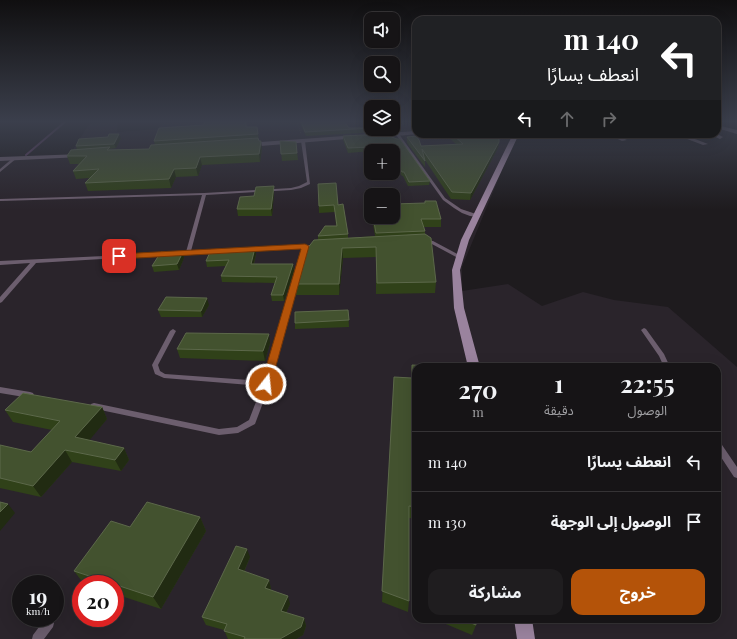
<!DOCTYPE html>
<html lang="ar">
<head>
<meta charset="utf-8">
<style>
	body { margin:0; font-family:"Playfair Display","Noto Sans Arabic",serif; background:#1f1d1f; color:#f1f3f6; direction:rtl; height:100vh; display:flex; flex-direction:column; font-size:15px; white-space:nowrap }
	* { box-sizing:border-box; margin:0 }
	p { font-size:13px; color:#9e9ea1 }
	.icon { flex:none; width:22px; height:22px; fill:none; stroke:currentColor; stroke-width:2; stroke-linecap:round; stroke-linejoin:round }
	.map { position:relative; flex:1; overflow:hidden; direction:ltr }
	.side { position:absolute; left:412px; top:363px; width:309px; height:260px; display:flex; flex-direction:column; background:#161416; border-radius:12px; box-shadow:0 4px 16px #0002,0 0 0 1px #353335; direction:rtl }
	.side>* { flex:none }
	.top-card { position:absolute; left:412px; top:16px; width:309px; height:122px; border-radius:12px; box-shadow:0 4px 16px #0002,0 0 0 1px #353335; direction:rtl; background:#202124; color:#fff; overflow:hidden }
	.buttons { position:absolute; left:364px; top:12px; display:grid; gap:8px }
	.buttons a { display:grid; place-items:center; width:36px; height:36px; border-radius:8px; background:#161416; box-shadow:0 4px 16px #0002,0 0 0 1px #353335; font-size:20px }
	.speed { position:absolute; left:12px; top:575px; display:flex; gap:8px; font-size:20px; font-weight:700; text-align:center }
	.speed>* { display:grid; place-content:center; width:52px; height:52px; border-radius:50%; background:#161416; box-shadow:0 4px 16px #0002,0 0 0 1px #353335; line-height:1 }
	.speed small { font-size:10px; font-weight:400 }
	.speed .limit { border:6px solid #d22; background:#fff; color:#111 }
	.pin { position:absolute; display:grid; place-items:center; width:34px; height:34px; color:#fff; margin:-17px; border-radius:8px; box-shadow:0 2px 6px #0006 }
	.me { position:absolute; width:44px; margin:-22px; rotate:16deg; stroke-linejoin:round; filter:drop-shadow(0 0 3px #0008) }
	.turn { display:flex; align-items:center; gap:14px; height:84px; padding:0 16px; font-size:18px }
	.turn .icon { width:52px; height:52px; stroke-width:2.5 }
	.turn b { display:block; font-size:28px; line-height:34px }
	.lanes { display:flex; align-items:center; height:38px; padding:0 16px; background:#0003; justify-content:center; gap:20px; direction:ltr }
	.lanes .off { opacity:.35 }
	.eta { display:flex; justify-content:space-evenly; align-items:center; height:68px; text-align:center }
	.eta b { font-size:24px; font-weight:700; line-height:28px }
	.primary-button { display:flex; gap:8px; margin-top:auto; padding:8px 16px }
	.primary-button a { flex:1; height:46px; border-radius:12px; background:#b45309; color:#fff; font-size:16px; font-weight:700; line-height:46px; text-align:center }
	.primary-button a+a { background:#1f1d1f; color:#f1f3f6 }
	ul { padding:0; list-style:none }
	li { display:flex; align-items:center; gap:12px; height:60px; padding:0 16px; border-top:1px solid #353335 }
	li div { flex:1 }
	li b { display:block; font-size:15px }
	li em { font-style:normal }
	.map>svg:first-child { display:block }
	.built { fill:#2a242b; fill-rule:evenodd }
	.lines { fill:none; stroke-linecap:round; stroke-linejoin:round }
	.stream { stroke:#5e4064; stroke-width:2 }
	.path { stroke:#5a575a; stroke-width:1; stroke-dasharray:0.5 1.5; stroke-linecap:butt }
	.lane { fill:#6c5e6e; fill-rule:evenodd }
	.street { fill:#6c5e6e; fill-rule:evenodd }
	.secondary { fill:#9a839e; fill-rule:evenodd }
	.wall { fill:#304119 }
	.shaded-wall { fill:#212b12 }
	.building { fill:#43522f; stroke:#5c684a }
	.route { fill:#b45309; stroke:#753606 }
</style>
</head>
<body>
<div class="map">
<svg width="737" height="639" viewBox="0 0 737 639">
	<rect width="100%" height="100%" fill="#1e1b1e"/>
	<path class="built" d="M 118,121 L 117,132 L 159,129 L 161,121 L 371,121 L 371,129 L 393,129 L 393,121 L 416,121 L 416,134 L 517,134 L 462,267 L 462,291 L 508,284 L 542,306 L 583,292 L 614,300 L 668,307 L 737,367 L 737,639 L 0,639 L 0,160 L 69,156 L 89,124 ZM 371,151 L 393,151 L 393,173 L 371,173 ZM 371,195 L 393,195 L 393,217 L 371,217 ZM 416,367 L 717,367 L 717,619 L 416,619 ZM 21,584 L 55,584 L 55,618 L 21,618 ZM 81,584 L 115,584 L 115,618 L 81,618 Z"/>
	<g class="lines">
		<path class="stream" d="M 26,155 L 66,121"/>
		<path class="path" d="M 297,121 L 301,134
			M 402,121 L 405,127"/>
		<path class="lane" d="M 397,134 L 399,134 L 445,198 L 461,209 L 479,215 L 479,217 L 470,216 L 462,213 L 454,208 L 443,200 L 397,136 Z
			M 303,140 L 305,141 L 310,184 L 301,188 L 291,190 L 206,195 L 191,251 L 220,250 L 220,251 L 218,252 L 175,255 L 173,254 L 175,253 L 186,252 L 202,195 L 0,201 L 0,199 L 204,193 L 291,188 L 299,186 L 307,182 L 301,141 Z
			M 14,157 L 17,158 L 0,172 L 0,169 Z
			M 423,240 L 433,241 L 463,257 L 460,259 L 458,258 L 430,243 L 423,242 Z
			M 303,245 L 316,245 L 318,246 L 316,247 L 307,248 L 270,384 L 255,424 L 238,433 L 219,435 L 91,408 L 90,406 L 91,404 L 94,403 L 219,429 L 237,427 L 249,420 L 262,386 L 164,378 L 155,374 L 152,365 L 170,331 L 173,329 L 176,331 L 158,365 L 160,371 L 165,374 L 263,381 L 302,248 L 247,250 L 245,249 L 247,248 Z
			M 166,253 L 168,253 L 168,255 L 36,263 L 2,302 L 0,303 L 0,297 L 30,263 L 0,265 L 0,261 Z
			M 644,328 L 646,329 L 664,354 L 670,367 L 664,367 L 659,356 L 641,330 Z
			M 0,387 L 30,392 L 33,393 L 34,395 L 33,397 L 30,398 L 0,393 Z
			M 717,441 L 720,442 L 737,467 L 737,478 L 734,477 L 717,451 Z
			M 48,618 L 53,619 L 54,623 L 53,627 L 44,639 L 32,639 L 33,635 L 45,619 Z"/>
		<path class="street" d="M 717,125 L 737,130 L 737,134 L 717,128 Z
			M 416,131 L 416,134 L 418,134 L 375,138 L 372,136 L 375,134 Z
			M 607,134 L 614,134 L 627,140 L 622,141 Z
			M 674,134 L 682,134 L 708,144 L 703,145 Z
			M 709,134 L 717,134 L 723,137 L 720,139 Z
			M 357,135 L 360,137 L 359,138 L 248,147 L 245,145 L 248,143 Z
			M 82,154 L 82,156 L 80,157 L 0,161 L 0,157 Z"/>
		<path class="secondary" d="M 513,134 L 519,134 L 469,240 L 460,270 L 464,308 L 480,367 L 468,367 L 454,308 L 452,270 L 461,240 Z
			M 514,619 L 532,619 L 535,639 L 517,639 Z"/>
	</g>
	<path class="wall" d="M 299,121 L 344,121 L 349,128 L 371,127 L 371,129 L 379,129 L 379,132 L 306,136 Z
		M 247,127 L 257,127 L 259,141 L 262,148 L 260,162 L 202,165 L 198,176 L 176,177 L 171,188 L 88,191 L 85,183 L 89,178 L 76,179 L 73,171 L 79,164 L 70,164 L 67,156 L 77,150 L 76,146 L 121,138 L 116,148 L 110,149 L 110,150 L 149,149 L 155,145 L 154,141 Z
		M 384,134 L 430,181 L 429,185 L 408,186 L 403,176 L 402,176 L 394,164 L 393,164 L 393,151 L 371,151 L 371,152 L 371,151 L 348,153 L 343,140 L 343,136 Z
		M 450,134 L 497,134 L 496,137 L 499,142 L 498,148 L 470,200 L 451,199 L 425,160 L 425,167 L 407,143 L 407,137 L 421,146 L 456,144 L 449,138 Z
		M 280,141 L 296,142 L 298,160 L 282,161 Z
		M 318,184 L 338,205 L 348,234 L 348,238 L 375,236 L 372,217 L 393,217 L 425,203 L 425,201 L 441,219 L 441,227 L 423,227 L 425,231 L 425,234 L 436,282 L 435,293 L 376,294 L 376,257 L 343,258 L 339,295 L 296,295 L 295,284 L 318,240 L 318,236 L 336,226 L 335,212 L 319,213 Z
		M 274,193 L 272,216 L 238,216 L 237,209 L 254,196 Z
		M 255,248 L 256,254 L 254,264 L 293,264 L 294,271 L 284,301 L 272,301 L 271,295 L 275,283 L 222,282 L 221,276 L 226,266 L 207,267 L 206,261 Z
		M 183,252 L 184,258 L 179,270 L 154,272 L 152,266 Z
		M 209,305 L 202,317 L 161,317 L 158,310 Z
		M 348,310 L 349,327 L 295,329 L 295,323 Z
		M 270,343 L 265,361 L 180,358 L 177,349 Z
		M 412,365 L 416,367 L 416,519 L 409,518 L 409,601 L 408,612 L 382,602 L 394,377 L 411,378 Z
		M 102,407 L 107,419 L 89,440 L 124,448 L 129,460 L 121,471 L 72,462 L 41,497 L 0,488 L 0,445 L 31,452 L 52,430 L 13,422 L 5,410 Z
		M 200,517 L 206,531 L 161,609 L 115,594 L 115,584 L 84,584 L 74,571 L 130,527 Z
		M 250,557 L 244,572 L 269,580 L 271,589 L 270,590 L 290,604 L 286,613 L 304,618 L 306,626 L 303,635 L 296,639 L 228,639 L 224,630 L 206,625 L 202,617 Z
		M 441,619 L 475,619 L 476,625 L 472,635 L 441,622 Z"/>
	<path class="shaded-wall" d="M 119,134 L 121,138 L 116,148 L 114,144 Z
		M 261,141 L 262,148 L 260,162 L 259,154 Z
		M 499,142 L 498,148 L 470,200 L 471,193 Z
		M 200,157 L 202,165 L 198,176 L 196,168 Z
		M 174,169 L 176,177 L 171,188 L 169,179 Z
		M 274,186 L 274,193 L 272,216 L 271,209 Z
		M 255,248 L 256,254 L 252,270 L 251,264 Z
		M 342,248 L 343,258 L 339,295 L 339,284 Z
		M 183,252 L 184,258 L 179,270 L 177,264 Z
		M 293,264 L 294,271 L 284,301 L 283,295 Z
		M 207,298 L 209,305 L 202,317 L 201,311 Z
		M 269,334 L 270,343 L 265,361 L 263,351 Z
		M 102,407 L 107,419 L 82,449 L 75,437 Z
		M 124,448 L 129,460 L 121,471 L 115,460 Z
		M 65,450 L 72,462 L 41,497 L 33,486 Z
		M 8,504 L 15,513 L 0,531 L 0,512 Z
		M 200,517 L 206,531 L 161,609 L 153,597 Z
		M 247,549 L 250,557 L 241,578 L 238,569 Z
		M 269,580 L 271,589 L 267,596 L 265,588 Z
		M 288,596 L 290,604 L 283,619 L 281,611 Z
		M 304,618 L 306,626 L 303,635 L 296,639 L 280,639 Z"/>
	<path class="building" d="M 204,121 L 246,121 L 246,127 L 257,127 L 258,134 L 154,141 L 159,128 L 204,125 Z
		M 301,121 L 344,121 L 349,128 L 371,128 L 305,132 Z
		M 109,134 L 119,134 L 114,144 L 76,146 L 79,139 L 108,137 Z
		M 384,134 L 397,139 L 400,139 L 430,181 L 409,182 L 404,172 L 402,172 L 394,160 L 393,160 L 393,151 L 372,151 L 371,147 L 348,148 L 343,136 Z
		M 452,134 L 492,134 L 499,139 L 499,142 L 471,193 L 452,192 L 422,149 L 425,161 L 407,137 L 416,136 L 419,140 L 421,146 L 463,144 Z
		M 258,138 L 259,141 L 261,141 L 259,154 L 200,157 L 196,168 L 174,169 L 169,179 L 85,183 L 99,169 L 73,171 L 87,156 L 67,156 L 71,150 L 110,147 L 107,150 L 149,149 L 151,145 Z
		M 280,141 L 296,142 L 297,153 L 281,154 Z
		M 336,183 L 338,205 L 343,204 L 348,234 L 318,236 L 325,226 L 337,226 L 334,205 L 319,206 L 318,184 Z
		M 274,186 L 271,209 L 237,209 L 240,197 L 254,196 L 256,187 Z
		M 425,201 L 436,201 L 441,219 L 421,219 L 425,231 L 376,233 L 373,217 L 393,217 L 393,204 L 425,203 Z
		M 425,234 L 431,238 L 436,282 L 377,283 L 376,247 L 342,248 L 339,284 L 295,284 L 303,254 L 314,240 Z
		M 255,248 L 251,264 L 293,264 L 283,295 L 271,295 L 277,277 L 221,276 L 229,260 L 206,261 L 211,250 Z
		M 161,252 L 183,252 L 177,264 L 152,266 Z
		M 166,297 L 207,298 L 201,311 L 158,310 Z
		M 348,310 L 349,320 L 295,323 L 295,312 Z
		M 186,333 L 269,334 L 263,351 L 177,349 Z
		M 412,365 L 453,367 L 416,367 L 416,507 L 409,506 L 409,601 L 382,591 L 394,377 L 412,378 Z
		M 23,393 L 102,407 L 75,437 L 124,448 L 115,460 L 65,450 L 33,486 L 0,478 L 0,445 L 31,452 L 60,421 L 5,410 Z
		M 0,502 L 8,504 L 0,512 Z
		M 147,502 L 200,517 L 153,597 L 74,571 L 111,521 L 130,527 Z
		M 236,546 L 247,549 L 238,569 L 269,580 L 265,588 L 288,596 L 281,611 L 304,618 L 301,627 L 280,639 L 244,639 L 245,637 L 224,631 L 227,624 L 202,617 Z
		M 461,619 L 475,619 L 476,625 Z"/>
	<linearGradient id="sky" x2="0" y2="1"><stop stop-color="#100f10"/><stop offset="0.58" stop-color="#3b3f4c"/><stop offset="1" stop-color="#3b3f4c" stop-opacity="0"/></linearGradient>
	<rect width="737" height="210" fill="url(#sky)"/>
	<path class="route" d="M 305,244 L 309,246 L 271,384 L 270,386 L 262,386 L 261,384 L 301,249 L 119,259 L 115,256 L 119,254 Z"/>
</svg>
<div class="buttons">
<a><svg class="icon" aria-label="sound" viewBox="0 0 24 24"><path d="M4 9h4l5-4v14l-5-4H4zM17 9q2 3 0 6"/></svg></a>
<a><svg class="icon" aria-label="search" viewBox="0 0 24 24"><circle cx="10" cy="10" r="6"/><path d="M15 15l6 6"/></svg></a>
<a><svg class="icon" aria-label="layers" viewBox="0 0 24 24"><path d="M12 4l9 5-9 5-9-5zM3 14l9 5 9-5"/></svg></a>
<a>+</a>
<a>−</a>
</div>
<div class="speed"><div>19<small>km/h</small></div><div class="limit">20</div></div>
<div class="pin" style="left:119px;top:256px;background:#d93025"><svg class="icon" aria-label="arrive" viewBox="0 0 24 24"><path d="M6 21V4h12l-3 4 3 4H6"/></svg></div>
<svg class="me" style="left:266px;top:384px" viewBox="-20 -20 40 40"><circle r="17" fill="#b45309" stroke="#fff" stroke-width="3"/><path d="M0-11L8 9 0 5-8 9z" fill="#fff"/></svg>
<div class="top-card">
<div class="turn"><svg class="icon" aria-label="left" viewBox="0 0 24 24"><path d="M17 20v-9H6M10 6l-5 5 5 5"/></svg><div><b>140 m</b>انعطف يسارًا</div></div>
<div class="lanes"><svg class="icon" aria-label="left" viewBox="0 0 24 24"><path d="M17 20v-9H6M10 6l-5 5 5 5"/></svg><svg class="icon off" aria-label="ahead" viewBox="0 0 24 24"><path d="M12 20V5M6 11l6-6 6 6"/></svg><svg class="icon off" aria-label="right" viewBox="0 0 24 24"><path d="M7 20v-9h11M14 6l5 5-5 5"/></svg></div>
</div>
<section class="side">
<div class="eta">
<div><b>22:55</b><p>الوصول</p></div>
<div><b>1</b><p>دقيقة</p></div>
<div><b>270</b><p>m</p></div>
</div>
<ul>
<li><svg class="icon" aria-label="left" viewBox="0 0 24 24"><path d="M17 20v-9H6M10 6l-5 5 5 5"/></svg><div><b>انعطف يسارًا</b></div><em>140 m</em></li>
<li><svg class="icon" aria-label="arrive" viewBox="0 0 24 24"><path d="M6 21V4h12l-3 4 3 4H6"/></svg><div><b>الوصول إلى الوجهة</b></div><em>130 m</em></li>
</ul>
<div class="primary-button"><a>خروج</a><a>مشاركة</a></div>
</section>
</div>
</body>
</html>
